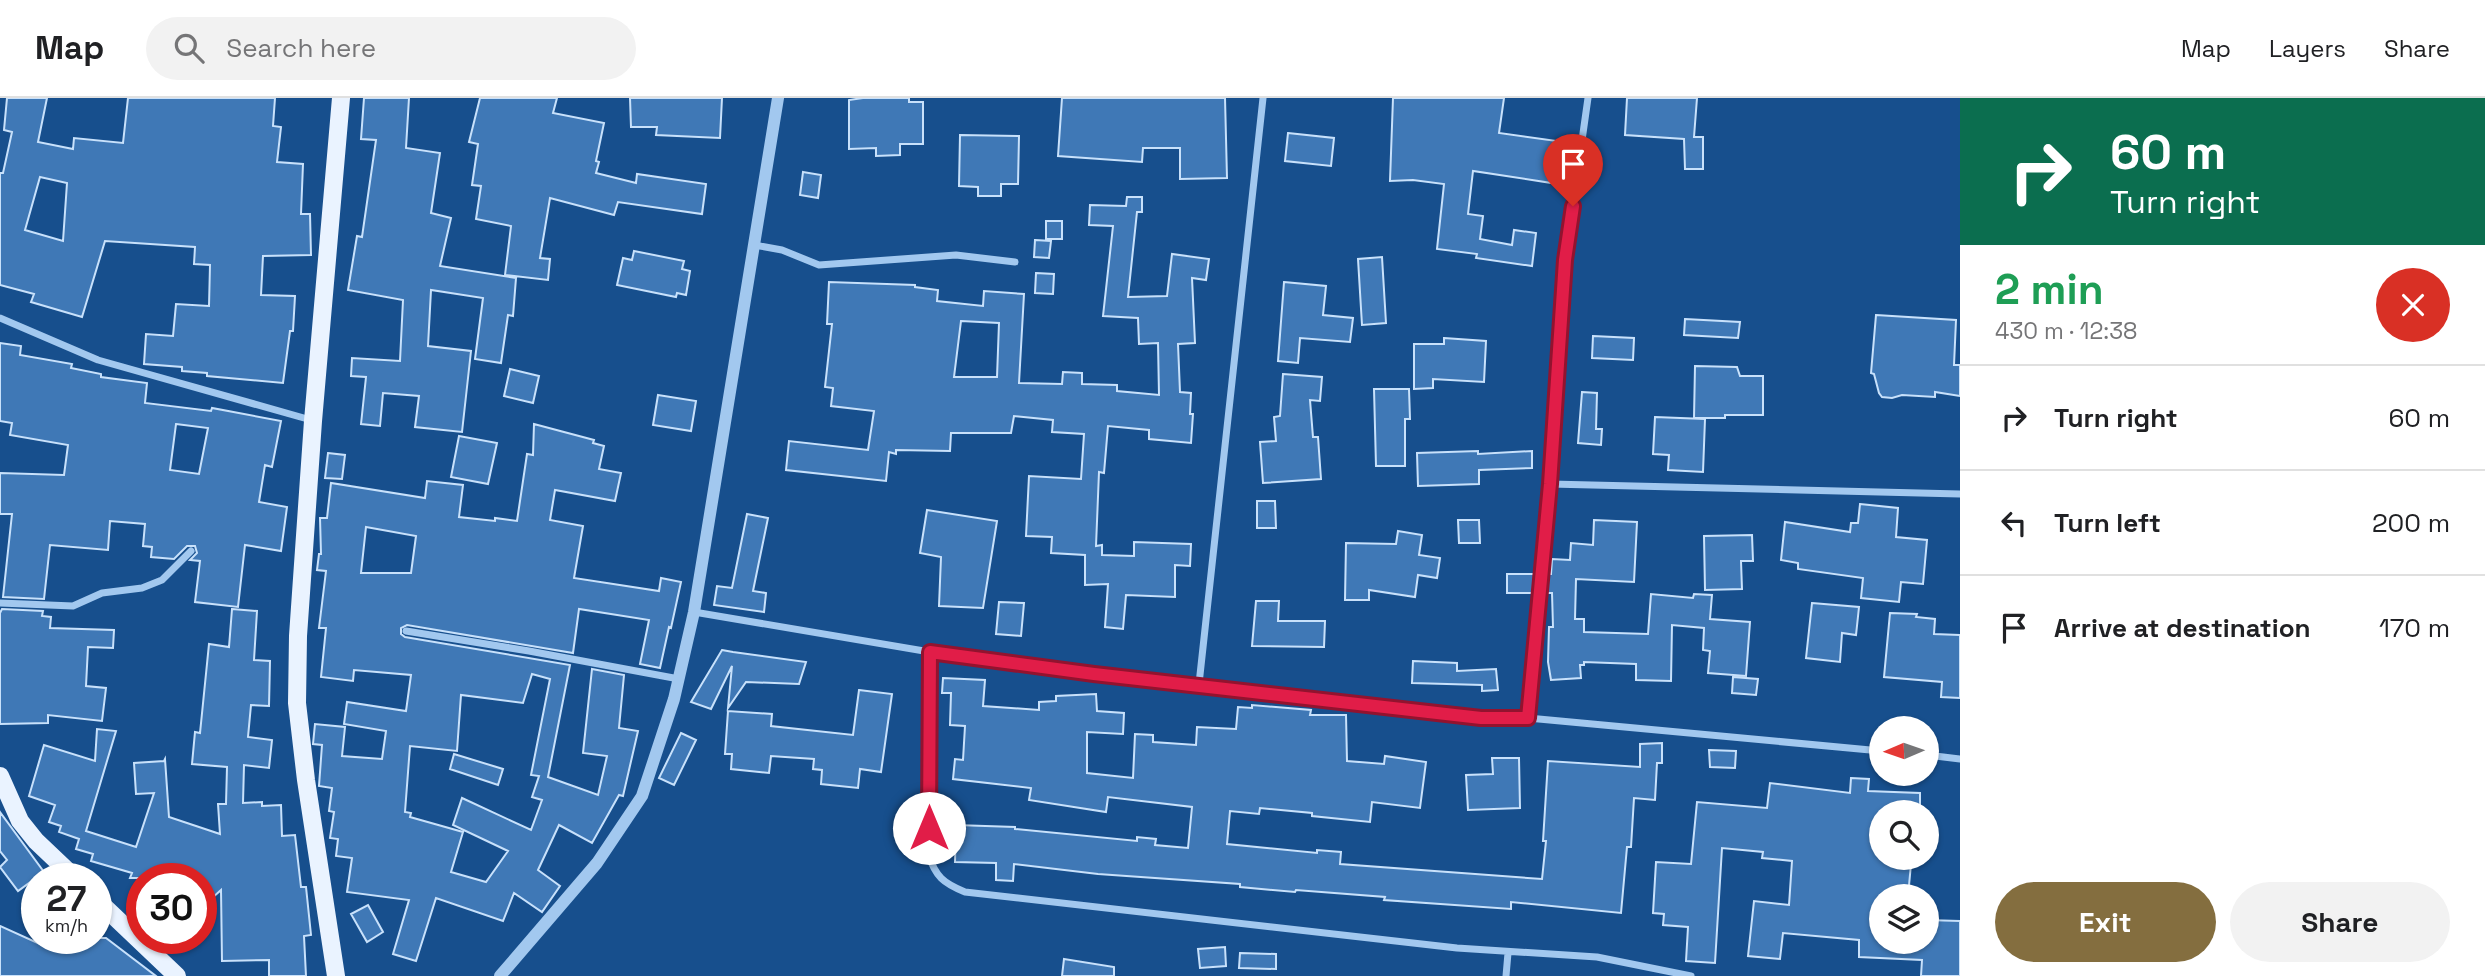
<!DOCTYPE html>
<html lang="en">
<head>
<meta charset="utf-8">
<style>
	body { margin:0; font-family:"Space Grotesk",sans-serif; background:#f2f2f2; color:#202124; height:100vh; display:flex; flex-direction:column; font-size:26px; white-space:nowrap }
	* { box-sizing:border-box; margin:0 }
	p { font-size:23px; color:#757577 }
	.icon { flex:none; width:38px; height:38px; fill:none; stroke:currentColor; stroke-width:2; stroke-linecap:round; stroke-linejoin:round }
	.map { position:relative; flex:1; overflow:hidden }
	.side { display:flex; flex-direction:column; background:#fff; width:525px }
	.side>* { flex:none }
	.hud { background:#0b6e4f; color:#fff; overflow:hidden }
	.needle { width:46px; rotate:268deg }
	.fabs { position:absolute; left:1869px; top:618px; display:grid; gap:14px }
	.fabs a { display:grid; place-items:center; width:70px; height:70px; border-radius:50%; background:#fff; box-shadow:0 2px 5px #0004; font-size:35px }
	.speed { position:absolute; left:21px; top:765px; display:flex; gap:14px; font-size:35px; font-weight:700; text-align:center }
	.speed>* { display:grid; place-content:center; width:91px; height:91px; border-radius:50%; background:#fff; box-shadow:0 2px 5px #0004; line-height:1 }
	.speed small { font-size:18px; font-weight:400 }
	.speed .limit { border:10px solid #d22; background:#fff; color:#111 }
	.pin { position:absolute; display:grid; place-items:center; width:60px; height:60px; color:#fff; margin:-72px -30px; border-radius:50% 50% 50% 0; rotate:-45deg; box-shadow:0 0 7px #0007 }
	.pin .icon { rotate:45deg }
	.me { position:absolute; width:77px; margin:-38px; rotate:0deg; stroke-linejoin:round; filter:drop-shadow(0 0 5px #0008) }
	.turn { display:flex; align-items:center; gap:24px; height:147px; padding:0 35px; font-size:32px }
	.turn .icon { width:91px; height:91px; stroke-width:2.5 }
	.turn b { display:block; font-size:49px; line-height:60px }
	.round { display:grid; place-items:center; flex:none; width:74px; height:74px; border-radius:37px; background:#f2f2f2 }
	.summary { display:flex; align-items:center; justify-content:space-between; height:119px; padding:0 35px }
	h1 { font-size:42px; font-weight:800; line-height:52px; color:#1e9e55 }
	.primary-button { display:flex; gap:14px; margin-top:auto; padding:14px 35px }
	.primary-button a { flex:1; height:80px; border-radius:42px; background:#846e3f; color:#fff; font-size:28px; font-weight:800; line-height:80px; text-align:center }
	.primary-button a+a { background:#f2f2f2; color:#202124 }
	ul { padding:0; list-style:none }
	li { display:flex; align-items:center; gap:21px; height:105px; padding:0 35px; border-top:2px solid #e0e0e0 }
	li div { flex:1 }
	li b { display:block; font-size:26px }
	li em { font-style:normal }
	header { display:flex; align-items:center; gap:42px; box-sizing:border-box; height:98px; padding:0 35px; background:#fff; border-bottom:2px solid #e0e0e0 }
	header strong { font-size:33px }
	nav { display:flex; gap:38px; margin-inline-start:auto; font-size:24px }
	.search { width:490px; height:63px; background:#f2f2f2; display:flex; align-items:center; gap:18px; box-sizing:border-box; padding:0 24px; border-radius:38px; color:#757577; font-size:26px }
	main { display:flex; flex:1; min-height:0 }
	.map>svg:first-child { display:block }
	.building { fill:#3f78b6; stroke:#c8e1fb; stroke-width:2; fill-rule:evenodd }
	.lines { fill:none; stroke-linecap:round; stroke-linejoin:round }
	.minor { stroke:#a2c8ef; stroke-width:7 }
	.tertiary { stroke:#a2c8ef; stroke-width:12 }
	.primary { stroke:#eaf3ff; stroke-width:18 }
	.route-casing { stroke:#92132f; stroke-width:18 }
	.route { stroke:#e11d48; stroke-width:12 }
</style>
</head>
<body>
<header>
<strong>Map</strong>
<div class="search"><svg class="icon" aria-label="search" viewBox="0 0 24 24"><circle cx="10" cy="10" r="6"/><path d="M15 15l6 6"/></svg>Search here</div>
<nav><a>Map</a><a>Layers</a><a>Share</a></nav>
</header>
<main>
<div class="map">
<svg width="1960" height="878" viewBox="0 0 1960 878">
	<rect width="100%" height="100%" fill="#174f8d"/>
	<path class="building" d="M 7,0 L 47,0 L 38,44 L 73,51 L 74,40 L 123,45 L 128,0 L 275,0 L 273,28 L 281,29 L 277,64 L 303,66 L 301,116 L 310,116 L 311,157 L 263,158 L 261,197 L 295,198 L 293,233 L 290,233 L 283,285 L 207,278 L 207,275 L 182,273 L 182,269 L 144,266 L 146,236 L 173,238 L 176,206 L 209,208 L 210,167 L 194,166 L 195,149 L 105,143 L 82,219 L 31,204 L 34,196 L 0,187 L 0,75 L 3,75 L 12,34 L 4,32 ZM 40,79 L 67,85 L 63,143 L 25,132 Z
		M 364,0 L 409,0 L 406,50 L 440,55 L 431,115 L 451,120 L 440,168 L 516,180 L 513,218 L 508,217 L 501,265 L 475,261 L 483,200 L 431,192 L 428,248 L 471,253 L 462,334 L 415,329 L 419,298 L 383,295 L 380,328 L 361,326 L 366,279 L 351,278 L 352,260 L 400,263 L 403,202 L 348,192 L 357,138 L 362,139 L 376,42 L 361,41 Z
		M 480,0 L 557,0 L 553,15 L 604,25 L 596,63 L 599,64 L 596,75 L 636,85 L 637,76 L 706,86 L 702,116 L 618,104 L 614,117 L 550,100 L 540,160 L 550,161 L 548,182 L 505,177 L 511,128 L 476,121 L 481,88 L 472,87 L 478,46 L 469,44 Z
		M 630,0 L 722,0 L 720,40 L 656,37 L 657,29 L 631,29 Z
		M 863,0 L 909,0 L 909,4 L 923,4 L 923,46 L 900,46 L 900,57 L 876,58 L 876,50 L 849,51 L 849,2 Z
		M 1062,0 L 1225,0 L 1227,80 L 1180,81 L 1180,50 L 1143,50 L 1142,64 L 1058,58 Z
		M 1393,0 L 1504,0 L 1499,35 L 1564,44 L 1558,86 L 1473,73 L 1468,116 L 1483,118 L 1480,141 L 1512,147 L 1514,132 L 1536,135 L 1532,168 L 1476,160 L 1477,156 L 1437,151 L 1444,86 L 1413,82 L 1390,83 Z
		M 1627,0 L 1697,0 L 1694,39 L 1703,39 L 1703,71 L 1685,71 L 1684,41 L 1625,37 Z
		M 1288,35 L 1334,40 L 1331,68 L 1285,63 Z
		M 960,37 L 1019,38 L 1018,86 L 1001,86 L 1001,98 L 978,98 L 978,89 L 959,88 Z
		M 803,74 L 821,77 L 818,100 L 800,97 Z
		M 1127,99 L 1142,99 L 1142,114 L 1137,114 L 1128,199 L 1167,198 L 1172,156 L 1209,161 L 1206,182 L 1192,180 L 1195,245 L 1178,246 L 1180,294 L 1191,295 L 1190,316 L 1193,316 L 1191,345 L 1149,341 L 1149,332 L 1108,328 L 1104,375 L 1099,374 L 1096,448 L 1102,447 L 1102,457 L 1134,458 L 1134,444 L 1191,446 L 1190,468 L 1175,467 L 1175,499 L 1126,497 L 1123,531 L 1105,529 L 1108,486 L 1085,487 L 1085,457 L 1051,455 L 1052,439 L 1026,438 L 1029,378 L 1081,381 L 1084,336 L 1052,334 L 1053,322 L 1014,318 L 1011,335 L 951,335 L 950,353 L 896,352 L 896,356 L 889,354 L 886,383 L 786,372 L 789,343 L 868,352 L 874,313 L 831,308 L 833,290 L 825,289 L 832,226 L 827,226 L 829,184 L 915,187 L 915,189 L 938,192 L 937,203 L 983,208 L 984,193 L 1024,196 L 1019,285 L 1062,286 L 1063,274 L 1082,275 L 1082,286 L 1117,287 L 1117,293 L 1159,297 L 1158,245 L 1139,246 L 1138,220 L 1103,218 L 1113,128 L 1089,127 L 1090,107 L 1126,108 ZM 961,223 L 999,225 L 997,279 L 954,279 Z
		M 1046,123 L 1062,123 L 1062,141 L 1046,141 Z
		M 1035,142 L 1051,143 L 1049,160 L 1034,159 Z
		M 634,153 L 684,163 L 682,171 L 690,173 L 686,197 L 677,195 L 676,199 L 617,187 L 623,160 L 632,162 Z
		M 1382,159 L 1386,225 L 1362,227 L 1358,161 Z
		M 1036,175 L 1054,176 L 1053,196 L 1035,195 Z
		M 1284,184 L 1326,188 L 1323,217 L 1353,220 L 1350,244 L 1300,240 L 1298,265 L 1278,263 Z
		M 1876,217 L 1956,222 L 1954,267 L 1960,267 L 1960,298 L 1935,294 L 1935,299 L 1902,297 L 1892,300 L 1882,299 L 1879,295 L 1874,276 L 1871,275 Z
		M 1685,221 L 1740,224 L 1738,240 L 1684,237 Z
		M 1593,238 L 1634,240 L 1633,262 L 1592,260 Z
		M 1444,240 L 1486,243 L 1484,284 L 1433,281 L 1433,290 L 1414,291 L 1414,246 L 1444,246 Z
		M 0,245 L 21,248 L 20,257 L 72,266 L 71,270 L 101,276 L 101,279 L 147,285 L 145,305 L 211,313 L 212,310 L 281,323 L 272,369 L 265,367 L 259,404 L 287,409 L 281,453 L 245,447 L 238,509 L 195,504 L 200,463 L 190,462 L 197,455 L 195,448 L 187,448 L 174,461 L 151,459 L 152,449 L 143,448 L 145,426 L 110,423 L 108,452 L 50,447 L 44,501 L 3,499 L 12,416 L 0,416 L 0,375 L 64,377 L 68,347 L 10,337 L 12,325 L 0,323 ZM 176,326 L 208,330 L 199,376 L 170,372 Z
		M 1695,268 L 1737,269 L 1740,278 L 1763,278 L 1763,317 L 1725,317 L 1725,320 L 1694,320 Z
		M 510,271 L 539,278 L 533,305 L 504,298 Z
		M 1283,276 L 1322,279 L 1320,303 L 1310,302 L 1313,339 L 1318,339 L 1321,381 L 1263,385 L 1260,344 L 1276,343 L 1274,319 L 1280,318 Z
		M 1374,291 L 1409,291 L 1410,321 L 1405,321 L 1405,368 L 1376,368 Z
		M 1582,294 L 1597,295 L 1596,331 L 1602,331 L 1601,347 L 1578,345 Z
		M 658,297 L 696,303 L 691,333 L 653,327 Z
		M 1655,319 L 1705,321 L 1703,374 L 1668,372 L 1669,357 L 1653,356 Z
		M 534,326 L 594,342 L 593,345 L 604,348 L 599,371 L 621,375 L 615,403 L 555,392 L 550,422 L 583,428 L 574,480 L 659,493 L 661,480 L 681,484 L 671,530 L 669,529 L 660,570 L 640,566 L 649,522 L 579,511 L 573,555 L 407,527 L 401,530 L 401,536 L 405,539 L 570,567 L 548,679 L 598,697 L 607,658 L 583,655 L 592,571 L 624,577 L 619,630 L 638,633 L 623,698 L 619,697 L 592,745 L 559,727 L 538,772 L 560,788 L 542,814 L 514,795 L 503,823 L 436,800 L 416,863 L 393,856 L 409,802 L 347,794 L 352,760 L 336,758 L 338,741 L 330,740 L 334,714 L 329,713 L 332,690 L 319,688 L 322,647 L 313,646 L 315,626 L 345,629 L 342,658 L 382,661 L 386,633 L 344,626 L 347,604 L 406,613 L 411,577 L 354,572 L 353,583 L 321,579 L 326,530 L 319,530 L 326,473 L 317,472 L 319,456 L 321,456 L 320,420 L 327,420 L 331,385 L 425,400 L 427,383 L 463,387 L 459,419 L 495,423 L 495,420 L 517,423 L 527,356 L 533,357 ZM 366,429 L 416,438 L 411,475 L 361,475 ZM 532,576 L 550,581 L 531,677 L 539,678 L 532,699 L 542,702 L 531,732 L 462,700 L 453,727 L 508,753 L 486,784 L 451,774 L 463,734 L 410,719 L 411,715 L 405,714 L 410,648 L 457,653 L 461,597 L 523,605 Z
		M 459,338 L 497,345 L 488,386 L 451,379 Z
		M 1478,353 L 1478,356 L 1532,353 L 1532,370 L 1479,372 L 1479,386 L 1418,388 L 1417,355 Z
		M 328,355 L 345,357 L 342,381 L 325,380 Z
		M 1257,403 L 1275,403 L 1276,430 L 1257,430 Z
		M 1860,406 L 1898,410 L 1896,439 L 1927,442 L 1923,486 L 1901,484 L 1899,504 L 1861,500 L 1863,480 L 1798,471 L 1798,465 L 1781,462 L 1785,424 L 1850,434 L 1851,425 L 1858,425 Z
		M 927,412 L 997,423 L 983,510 L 939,508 L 941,459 L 920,455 Z
		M 747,416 L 768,420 L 753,493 L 766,495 L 764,514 L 714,507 L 717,488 L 732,490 Z
		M 1458,422 L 1479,422 L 1480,445 L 1459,445 Z
		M 1594,422 L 1637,424 L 1634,484 L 1576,481 L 1575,521 L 1584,521 L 1584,534 L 1648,536 L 1651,496 L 1693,500 L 1694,496 L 1712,497 L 1710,521 L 1750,524 L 1746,578 L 1708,575 L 1710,553 L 1703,552 L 1704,530 L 1672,527 L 1671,583 L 1636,582 L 1636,566 L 1584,564 L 1584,567 L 1580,567 L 1581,580 L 1551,582 L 1548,564 L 1549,529 L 1553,529 L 1552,495 L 1546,495 L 1548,476 L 1551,476 L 1552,461 L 1570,462 L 1571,445 L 1593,447 Z
		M 1398,433 L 1422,437 L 1419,457 L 1440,460 L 1437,480 L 1418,477 L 1415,499 L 1369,492 L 1369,502 L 1345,502 L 1346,445 L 1396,446 Z
		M 1752,437 L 1753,463 L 1741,463 L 1742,491 L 1705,492 L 1704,438 Z
		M 1507,476 L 1535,476 L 1534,495 L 1507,495 Z
		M 1256,503 L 1279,503 L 1278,523 L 1325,523 L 1324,549 L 1252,548 Z
		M 999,504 L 1024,505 L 1021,538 L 996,536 Z
		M 1812,505 L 1859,509 L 1856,537 L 1842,535 L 1840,564 L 1806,560 Z
		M 2,511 L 43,513 L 42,518 L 51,519 L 50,530 L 114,532 L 113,550 L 88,549 L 86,588 L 106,590 L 102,623 L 48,617 L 48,625 L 0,626 L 0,515 Z
		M 232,511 L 257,513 L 254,562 L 270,563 L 269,608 L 251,607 L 248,639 L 272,642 L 269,670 L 244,667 L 243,705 L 262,704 L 262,708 L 281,707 L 282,738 L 295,737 L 301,789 L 306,789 L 311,837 L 304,838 L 306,878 L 269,878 L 269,862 L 222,863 L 221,792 L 201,810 L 201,780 L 130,780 L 132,775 L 91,763 L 93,756 L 76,751 L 79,741 L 59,734 L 61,728 L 49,724 L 55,707 L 29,698 L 44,647 L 95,663 L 97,631 L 116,633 L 86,733 L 136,749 L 154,695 L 136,696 L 134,665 L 164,663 L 165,661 L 169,719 L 220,736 L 218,706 L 226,706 L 227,669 L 192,666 L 195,634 L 200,635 L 209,546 L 229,549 Z
		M 1890,515 L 1917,516 L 1916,519 L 1935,521 L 1934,536 L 1960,537 L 1960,600 L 1941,599 L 1942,584 L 1884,579 Z
		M 722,552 L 733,554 L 806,564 L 799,586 L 746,584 L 728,610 L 732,568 L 711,611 L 691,604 Z
		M 1413,563 L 1457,565 L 1457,573 L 1496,571 L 1498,592 L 1482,593 L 1482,587 L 1412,585 Z
		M 1733,579 L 1758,581 L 1756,597 L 1732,595 Z
		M 943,580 L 985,582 L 983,608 L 1039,612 L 1039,604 L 1056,603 L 1056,598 L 1096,596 L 1097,613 L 1124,615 L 1123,636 L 1087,634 L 1087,675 L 1133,680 L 1135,636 L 1153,637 L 1153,644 L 1196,647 L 1197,629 L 1236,631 L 1238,609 L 1252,610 L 1252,607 L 1311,612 L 1310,617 L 1346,617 L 1347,663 L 1384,666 L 1385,658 L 1426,664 L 1420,710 L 1372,704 L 1370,724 L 1312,718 L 1312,715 L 1260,710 L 1259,716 L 1230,713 L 1227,746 L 1317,755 L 1317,752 L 1341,754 L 1340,766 L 1542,781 L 1546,743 L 1543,743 L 1548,663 L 1640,669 L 1640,646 L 1662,645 L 1662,665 L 1657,665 L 1655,702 L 1634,700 L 1631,749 L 1627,749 L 1621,815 L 1511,804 L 1511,811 L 1384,802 L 1385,799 L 1296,792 L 1295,794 L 1240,789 L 1240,786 L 1098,776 L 1014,766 L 1013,783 L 996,782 L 996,765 L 955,764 L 956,727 L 1015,729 L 1015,731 L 1137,743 L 1137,739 L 1156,741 L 1155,747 L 1188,750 L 1192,709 L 1108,699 L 1106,714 L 1029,702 L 1031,690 L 953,681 L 955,661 L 963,662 L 965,628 L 950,627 L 951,595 L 942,595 Z
		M 859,592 L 892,596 L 881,674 L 860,671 L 858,690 L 821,686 L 822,672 L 813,671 L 814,661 L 771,658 L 769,675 L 731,671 L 732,656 L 725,656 L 728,613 L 772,616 L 771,628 L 853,637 Z
		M 681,635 L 696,642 L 674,687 L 659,680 Z
		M 1709,652 L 1736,653 L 1735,670 L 1710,669 Z
		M 454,656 L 503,671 L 498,687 L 450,671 Z
		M 1492,660 L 1519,660 L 1520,710 L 1468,712 L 1466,677 L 1493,676 Z
		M 1851,680 L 1869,681 L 1868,693 L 1920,695 L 1920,714 L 1881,714 L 1881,760 L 1904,760 L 1903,765 L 1911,766 L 1908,798 L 1881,798 L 1881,844 L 1927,844 L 1927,822 L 1960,823 L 1960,878 L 1921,878 L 1922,862 L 1859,859 L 1859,842 L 1783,835 L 1780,861 L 1748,858 L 1754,803 L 1789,807 L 1792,763 L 1762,760 L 1763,754 L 1722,750 L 1715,865 L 1686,863 L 1688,829 L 1663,827 L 1664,816 L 1653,815 L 1656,764 L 1691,766 L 1697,704 L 1767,710 L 1770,685 L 1850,695 Z
		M 0,714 L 44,774 L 18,793 L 0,769 L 7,762 L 0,753 Z
		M 368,807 L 383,834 L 367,844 L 351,816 Z
		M 0,828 L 42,847 L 47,840 L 106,840 L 156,878 L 0,878 Z
		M 1225,849 L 1226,868 L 1200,870 L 1198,851 Z
		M 1240,855 L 1276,856 L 1276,871 L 1239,870 Z
		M 1064,861 L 1114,869 L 1114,878 L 1062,878 Z"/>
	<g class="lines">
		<path class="minor" d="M 754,147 L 782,152 L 819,167 L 956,157 L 1015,164
			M 0,220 L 98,262 L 311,322
			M 1550,386 L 1960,396
			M 0,505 L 73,508 L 102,495 L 142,490 L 162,482 L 191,453
			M 694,514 L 930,554 L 1094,576 L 1481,620 L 1528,620 L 1881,653
			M 406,533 L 529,553 L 679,581
			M 930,554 L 928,756 C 936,779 943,785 965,794 L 1457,850 L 1597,859 L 1691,878
			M 1199,586 L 1263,0
			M 1528,620 L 1550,386 L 1565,162 L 1588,0
			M 1927,657 L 1960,661
			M 1506,878 L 1508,855"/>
		<path class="tertiary" d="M 500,878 L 597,765 L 642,698 L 674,601 L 694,514 L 778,0"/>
		<path class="primary" d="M 0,678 L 20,723 L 36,743 L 75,780
			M 96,801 L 177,878
			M 336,878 L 306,682 L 297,605 L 298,538 L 313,323 L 341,0"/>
	</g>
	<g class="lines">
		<g class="route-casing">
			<path id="route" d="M 929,730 L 930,554 L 1094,576 L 1481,620 L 1528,620 L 1550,386 L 1565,162 L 1573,108"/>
		</g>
		<use href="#route" class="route"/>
	</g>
</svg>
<div class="fabs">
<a><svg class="needle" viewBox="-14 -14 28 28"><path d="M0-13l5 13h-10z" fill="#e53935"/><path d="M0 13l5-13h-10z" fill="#757577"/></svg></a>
<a><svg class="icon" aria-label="search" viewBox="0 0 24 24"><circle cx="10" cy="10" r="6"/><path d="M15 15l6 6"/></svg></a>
<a><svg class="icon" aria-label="layers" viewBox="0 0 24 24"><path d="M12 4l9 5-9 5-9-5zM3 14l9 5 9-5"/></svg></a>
</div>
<div class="speed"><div>27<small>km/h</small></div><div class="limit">30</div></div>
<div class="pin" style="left:1573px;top:108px;background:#d93025"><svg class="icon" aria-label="arrive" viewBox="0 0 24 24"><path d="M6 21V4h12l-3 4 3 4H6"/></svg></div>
<svg class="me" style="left:929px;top:730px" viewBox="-20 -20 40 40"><circle r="19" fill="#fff"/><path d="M0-13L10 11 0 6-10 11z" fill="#e11d48"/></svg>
</div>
<section class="side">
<div class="hud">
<div class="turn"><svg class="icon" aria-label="right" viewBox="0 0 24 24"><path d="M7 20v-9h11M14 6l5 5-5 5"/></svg><div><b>60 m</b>Turn right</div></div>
</div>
<div class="summary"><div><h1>2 min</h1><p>430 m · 12:38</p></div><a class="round" style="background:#d93025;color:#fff"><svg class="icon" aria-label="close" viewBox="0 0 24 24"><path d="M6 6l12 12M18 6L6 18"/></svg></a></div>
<ul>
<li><svg class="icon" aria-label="right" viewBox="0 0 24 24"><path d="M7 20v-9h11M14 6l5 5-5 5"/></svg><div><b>Turn right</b></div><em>60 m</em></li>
<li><svg class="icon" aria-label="left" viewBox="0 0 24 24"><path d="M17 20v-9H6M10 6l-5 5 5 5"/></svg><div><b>Turn left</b></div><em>200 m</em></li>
<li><svg class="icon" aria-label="arrive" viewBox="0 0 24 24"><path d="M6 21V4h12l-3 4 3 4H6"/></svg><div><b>Arrive at destination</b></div><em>170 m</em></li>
</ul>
<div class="primary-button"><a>Exit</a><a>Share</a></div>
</section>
</main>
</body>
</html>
